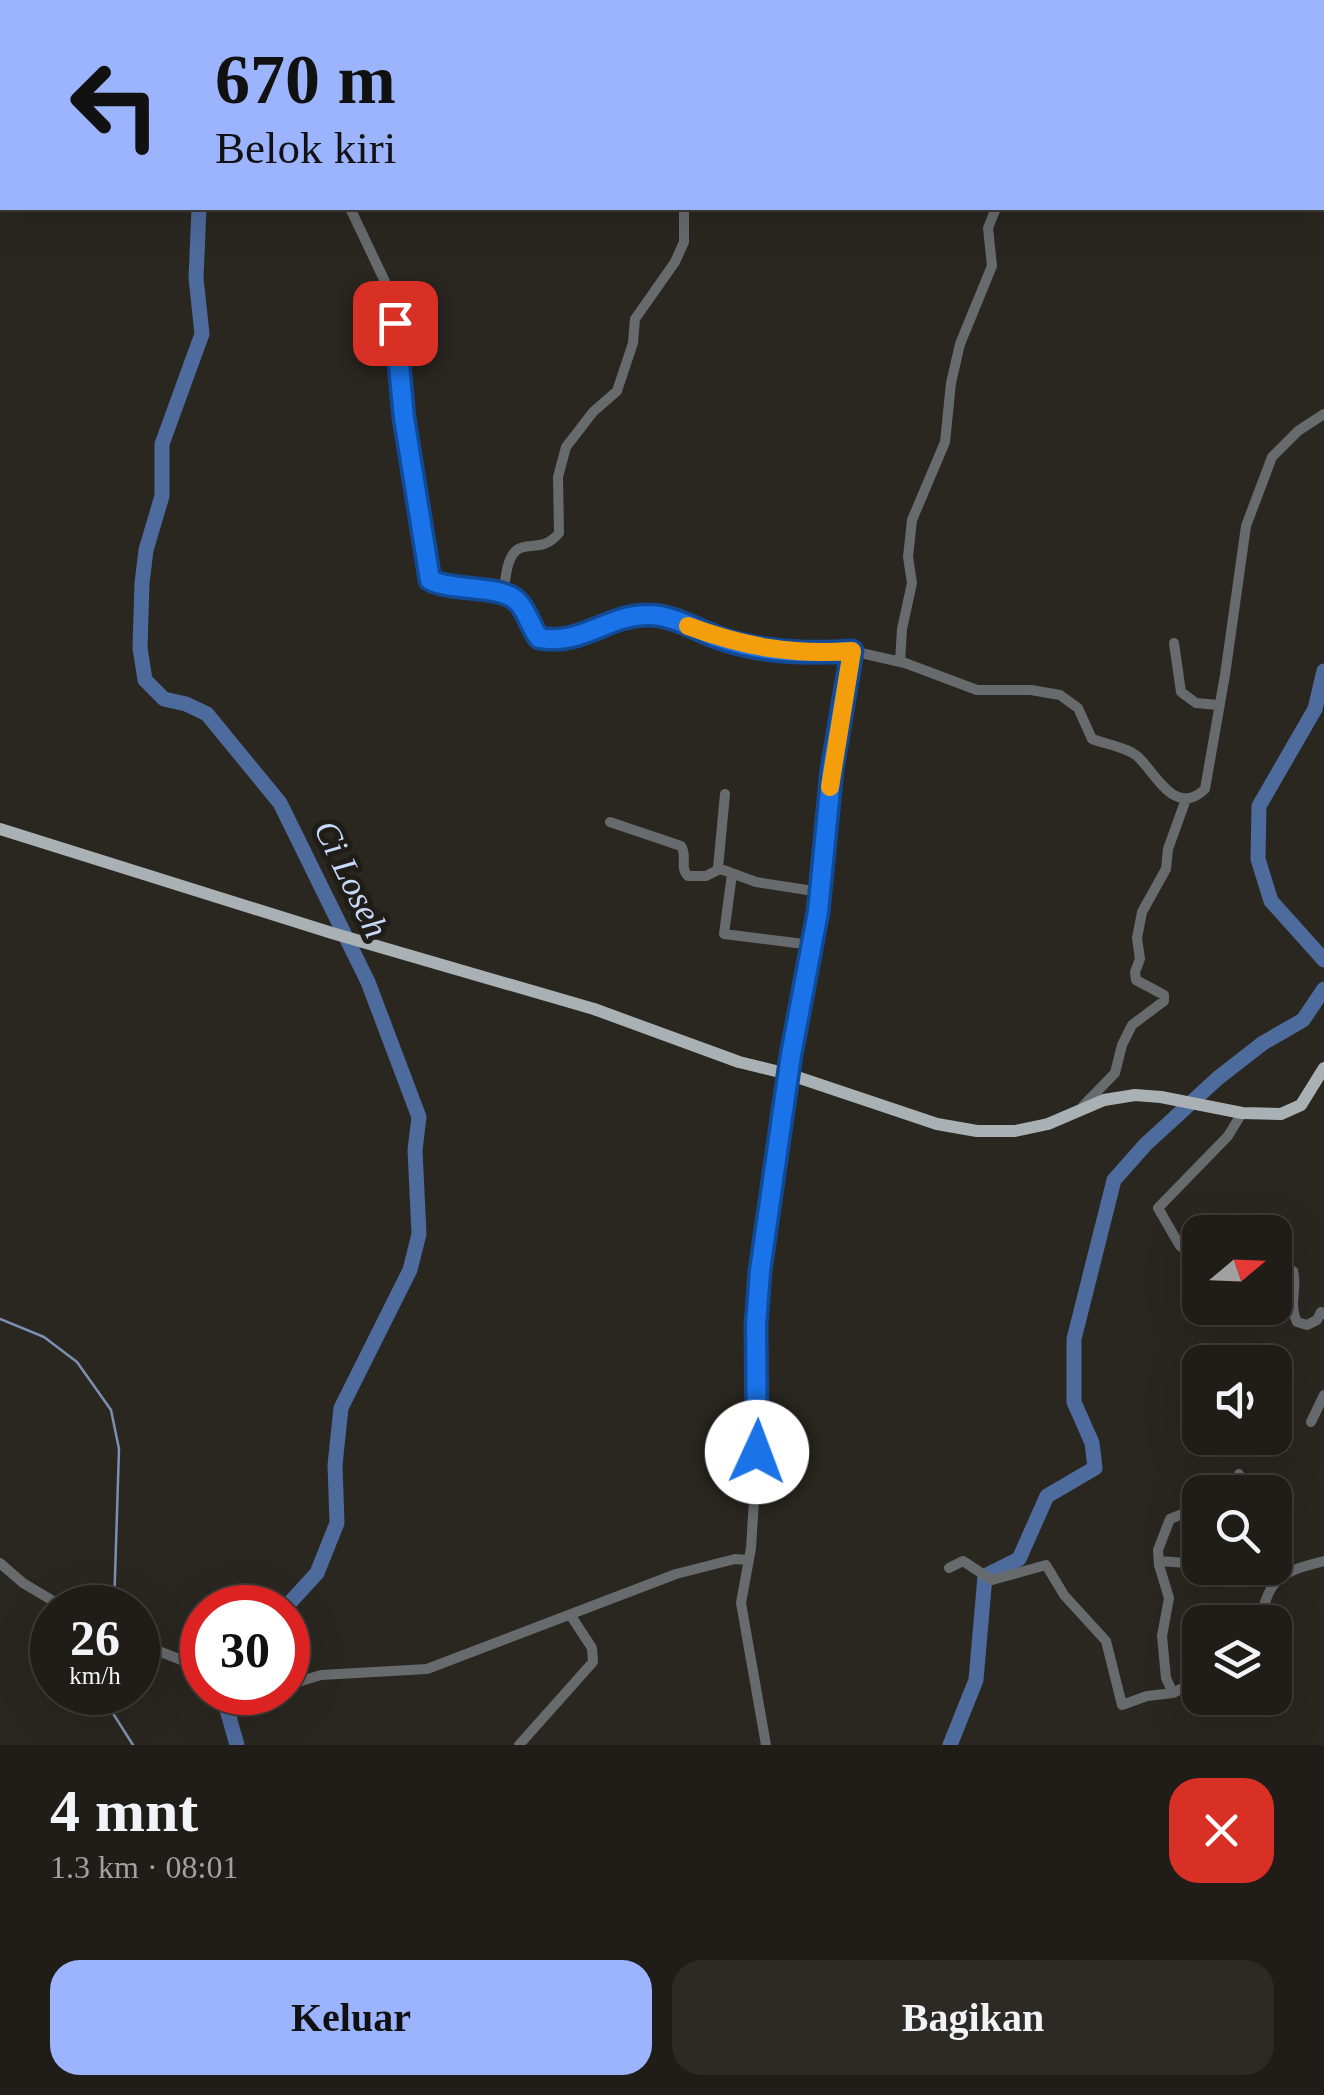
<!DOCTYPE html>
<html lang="id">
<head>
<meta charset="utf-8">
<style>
	body { margin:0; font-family:"Times New Roman",serif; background:#2d2925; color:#f1f3f6; height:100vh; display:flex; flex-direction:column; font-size:38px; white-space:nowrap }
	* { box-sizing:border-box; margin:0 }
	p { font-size:32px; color:#a2a1a2 }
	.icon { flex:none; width:55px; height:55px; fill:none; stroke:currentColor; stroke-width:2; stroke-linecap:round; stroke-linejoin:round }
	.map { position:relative; height:1745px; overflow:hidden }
	.sheet { display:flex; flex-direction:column; background:#201c18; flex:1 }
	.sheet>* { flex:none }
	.hud { position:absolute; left:0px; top:0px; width:1325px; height:210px; box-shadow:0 10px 40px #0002,0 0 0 2px #3d3a37; background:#9bb4fd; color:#111; overflow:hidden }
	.needle { width:65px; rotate:71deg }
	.fabs { position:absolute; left:1182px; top:1215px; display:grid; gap:20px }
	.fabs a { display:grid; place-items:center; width:110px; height:110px; border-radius:20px; background:#201c18; box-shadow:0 10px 40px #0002,0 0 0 2px #3d3a37; font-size:50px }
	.speed { position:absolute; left:30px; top:1585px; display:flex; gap:20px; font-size:50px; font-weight:700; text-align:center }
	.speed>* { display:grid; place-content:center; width:130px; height:130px; border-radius:50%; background:#201c18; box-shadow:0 10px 40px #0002,0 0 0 2px #3d3a37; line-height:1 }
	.speed small { font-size:25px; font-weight:400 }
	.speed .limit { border:15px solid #d22; background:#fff; color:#111 }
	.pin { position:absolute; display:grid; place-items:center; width:85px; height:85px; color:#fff; margin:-42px; border-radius:20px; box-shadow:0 5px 15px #0006 }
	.me { position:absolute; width:110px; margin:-55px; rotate:2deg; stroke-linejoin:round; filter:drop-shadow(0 0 8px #0008) }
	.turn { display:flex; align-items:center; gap:35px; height:210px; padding:0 50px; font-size:45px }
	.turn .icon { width:130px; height:130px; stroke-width:2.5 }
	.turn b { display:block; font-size:70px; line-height:85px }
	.round { display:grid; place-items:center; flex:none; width:105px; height:105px; border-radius:30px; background:#2d2925 }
	.head { display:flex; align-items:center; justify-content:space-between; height:170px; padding:0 50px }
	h1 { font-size:60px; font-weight:700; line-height:75px }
	.button { display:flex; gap:20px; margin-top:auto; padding:20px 50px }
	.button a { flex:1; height:115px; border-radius:30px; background:#9bb4fd; color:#111; font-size:40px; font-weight:700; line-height:115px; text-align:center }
	.button a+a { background:#2d2925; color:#f1f3f6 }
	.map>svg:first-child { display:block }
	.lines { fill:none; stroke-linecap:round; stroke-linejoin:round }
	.stream { stroke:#7c90b2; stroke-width:2.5 }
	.river { stroke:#4e6b9d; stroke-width:15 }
	.minor { stroke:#686b6e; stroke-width:10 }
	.major { stroke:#aab1b5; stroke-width:12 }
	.route-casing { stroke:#114b97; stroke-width:25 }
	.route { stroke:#1a73e8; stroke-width:18 }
	.slow { stroke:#f59e0b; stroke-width:18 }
	.labels { text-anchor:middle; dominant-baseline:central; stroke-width:10; stroke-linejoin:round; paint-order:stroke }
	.water-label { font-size:35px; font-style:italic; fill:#c7d9f8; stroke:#201c17 }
</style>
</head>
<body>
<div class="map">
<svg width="1324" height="1745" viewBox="0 0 1324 1745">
	<rect width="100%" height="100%" fill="#2a2620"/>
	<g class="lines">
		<path class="stream" d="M 0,1319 L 44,1337 L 77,1362 L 111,1410 L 119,1449 L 114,1608
			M 105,1692 L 109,1707 L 133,1745"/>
		<path class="river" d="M 177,0 L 178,2
			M 199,208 L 196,278 L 202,334 L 162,444 L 162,496 L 146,550 L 142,583 L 140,648 L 145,680 L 164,699 L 186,704 L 207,714 L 280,803 L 368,982 L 419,1117 L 415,1150 L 419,1234 L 410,1270 L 341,1408 L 335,1465 L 337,1523 L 317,1573 L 285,1608
			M 1324,671 L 1315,709 L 1259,806 L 1258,859 L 1271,901 L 1324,960
			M 222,1692 L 237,1745
			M 950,1745 L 976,1680 L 985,1576 L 1019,1559 L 1047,1496 L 1095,1468 L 1092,1443 L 1074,1402 L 1074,1339 L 1114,1180 L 1146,1144 L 1218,1078 L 1263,1043 L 1303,1020 L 1324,989"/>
		<path class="minor" d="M 822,0 L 823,2
			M 327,2 L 327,0
			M 557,2 L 601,2
			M 674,2 L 674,0
			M 1041,2 L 1042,0
			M 0,42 L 2,42
			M 350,208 L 389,290 L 404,418 L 430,581 C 453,592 502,585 518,602 C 527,611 531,628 539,638 L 557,642 L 585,636 L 613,622 L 651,615 L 763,649 L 819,653 L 852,651 L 905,663 L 977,690 L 1031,690 L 1060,695 L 1078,708 L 1092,739 C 1105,744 1126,747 1137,756 C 1156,773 1175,818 1205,789 L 1225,675 L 1246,526 L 1272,457 L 1298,431 L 1324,414
			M 504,594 C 508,520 535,563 559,533 L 558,477 L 566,447 L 593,412 L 617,391 L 633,343 L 635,319 L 675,262 L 684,242 L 684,208
			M 1174,643 L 1181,692 L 1196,703 L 1218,705
			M 900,662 L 902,629 L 912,583 L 908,557 L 912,520 L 945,442 L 951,383 L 960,344 L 992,266 L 988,228 L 996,208
			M 725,794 L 718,868 L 756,882 L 820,892
			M 610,822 L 681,846 C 688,856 679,867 688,876 L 706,876 L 720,869
			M 732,874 L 724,934 L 812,945
			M 1083,1106 L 1115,1073 L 1122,1045 L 1132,1025 L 1164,1001 L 1164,995 L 1136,980 L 1135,972 L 1140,959 L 1137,938 L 1142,912 L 1166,869 L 1168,849 L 1186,799
			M 1200,1260 L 1180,1246 L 1158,1208 L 1228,1136 L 1242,1113
			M 1275,1265 L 1293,1271 C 1298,1288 1288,1304 1297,1322 L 1307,1325 L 1317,1320 L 1321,1312 L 1324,1314
			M 1311,1422 L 1324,1395
			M 1237,1492 L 1239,1474
			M 1159,1561 L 1200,1564
			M 0,1563 L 23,1583 L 65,1608
			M 949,1568 L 963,1561 L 992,1580 L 1046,1565 L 1064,1595 L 1106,1641 L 1122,1705 L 1147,1696 L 1173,1693 L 1200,1679
			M 1260,1622 C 1269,1578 1280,1572 1324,1561
			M 138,1643 L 202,1668
			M 288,1685 L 321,1675 L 427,1669 L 676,1574 L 735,1559 L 749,1560
			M 1173,1693 L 1166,1678 L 1162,1636 L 1169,1598 L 1159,1565 L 1158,1550 L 1170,1519 L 1200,1507
			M 519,1745 L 593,1662 L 592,1648 L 571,1616
			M 766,1745 L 741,1603 L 751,1548 L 759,1420 L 756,1325 L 759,1271 L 791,1055 L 818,912 L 832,769 L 852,651"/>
		<path class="major" d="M 0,829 L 332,933 L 594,1009 L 739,1062 L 788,1074 L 937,1124 L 977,1131 L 1015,1131 L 1048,1124 L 1104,1100 L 1135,1095 L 1161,1097 L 1242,1113 L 1281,1114 L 1301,1105 L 1324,1068"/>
	</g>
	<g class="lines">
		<g class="route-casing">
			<path id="route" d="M 395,323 L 404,418 L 430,580 C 453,592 502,584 518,602 C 527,611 531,628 539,638 C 583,646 608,614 649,615 C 674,615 700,632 722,639 C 764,653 808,654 852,651 L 832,769 L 818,912 L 791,1055 L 760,1271 L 756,1325 L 757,1452"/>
		</g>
		<use href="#route" class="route"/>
		<path class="slow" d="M 688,626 C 745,647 791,655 852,651 L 830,787"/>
	</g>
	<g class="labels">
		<g class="water-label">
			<text transform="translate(351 879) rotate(64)">Ci Loseh</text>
		</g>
	</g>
</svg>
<div class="fabs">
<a><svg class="needle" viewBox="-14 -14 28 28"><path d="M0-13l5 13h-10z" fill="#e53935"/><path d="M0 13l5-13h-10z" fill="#a2a1a2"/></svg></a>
<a><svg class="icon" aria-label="sound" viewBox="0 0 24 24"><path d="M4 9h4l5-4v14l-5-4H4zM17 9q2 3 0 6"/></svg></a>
<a><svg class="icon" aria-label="search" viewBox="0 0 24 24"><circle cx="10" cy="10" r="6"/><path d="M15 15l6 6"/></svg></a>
<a><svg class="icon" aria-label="layers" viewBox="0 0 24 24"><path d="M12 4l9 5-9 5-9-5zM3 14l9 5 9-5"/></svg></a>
</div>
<div class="speed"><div>26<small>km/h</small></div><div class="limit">30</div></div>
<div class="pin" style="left:395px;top:323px;background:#d93025"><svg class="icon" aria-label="arrive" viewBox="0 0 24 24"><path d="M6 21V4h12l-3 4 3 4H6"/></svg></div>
<svg class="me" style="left:757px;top:1452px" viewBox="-20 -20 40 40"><circle r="19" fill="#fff"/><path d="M0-13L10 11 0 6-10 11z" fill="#1a73e8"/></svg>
<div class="hud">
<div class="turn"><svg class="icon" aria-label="left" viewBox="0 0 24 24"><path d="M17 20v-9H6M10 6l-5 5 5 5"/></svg><div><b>670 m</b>Belok kiri</div></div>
</div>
</div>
<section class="sheet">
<div class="head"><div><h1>4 mnt</h1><p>1.3 km · 08:01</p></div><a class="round" style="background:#d93025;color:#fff"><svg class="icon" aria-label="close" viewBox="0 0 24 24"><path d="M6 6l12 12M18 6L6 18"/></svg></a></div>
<div class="button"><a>Keluar</a><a>Bagikan</a></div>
</section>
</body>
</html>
